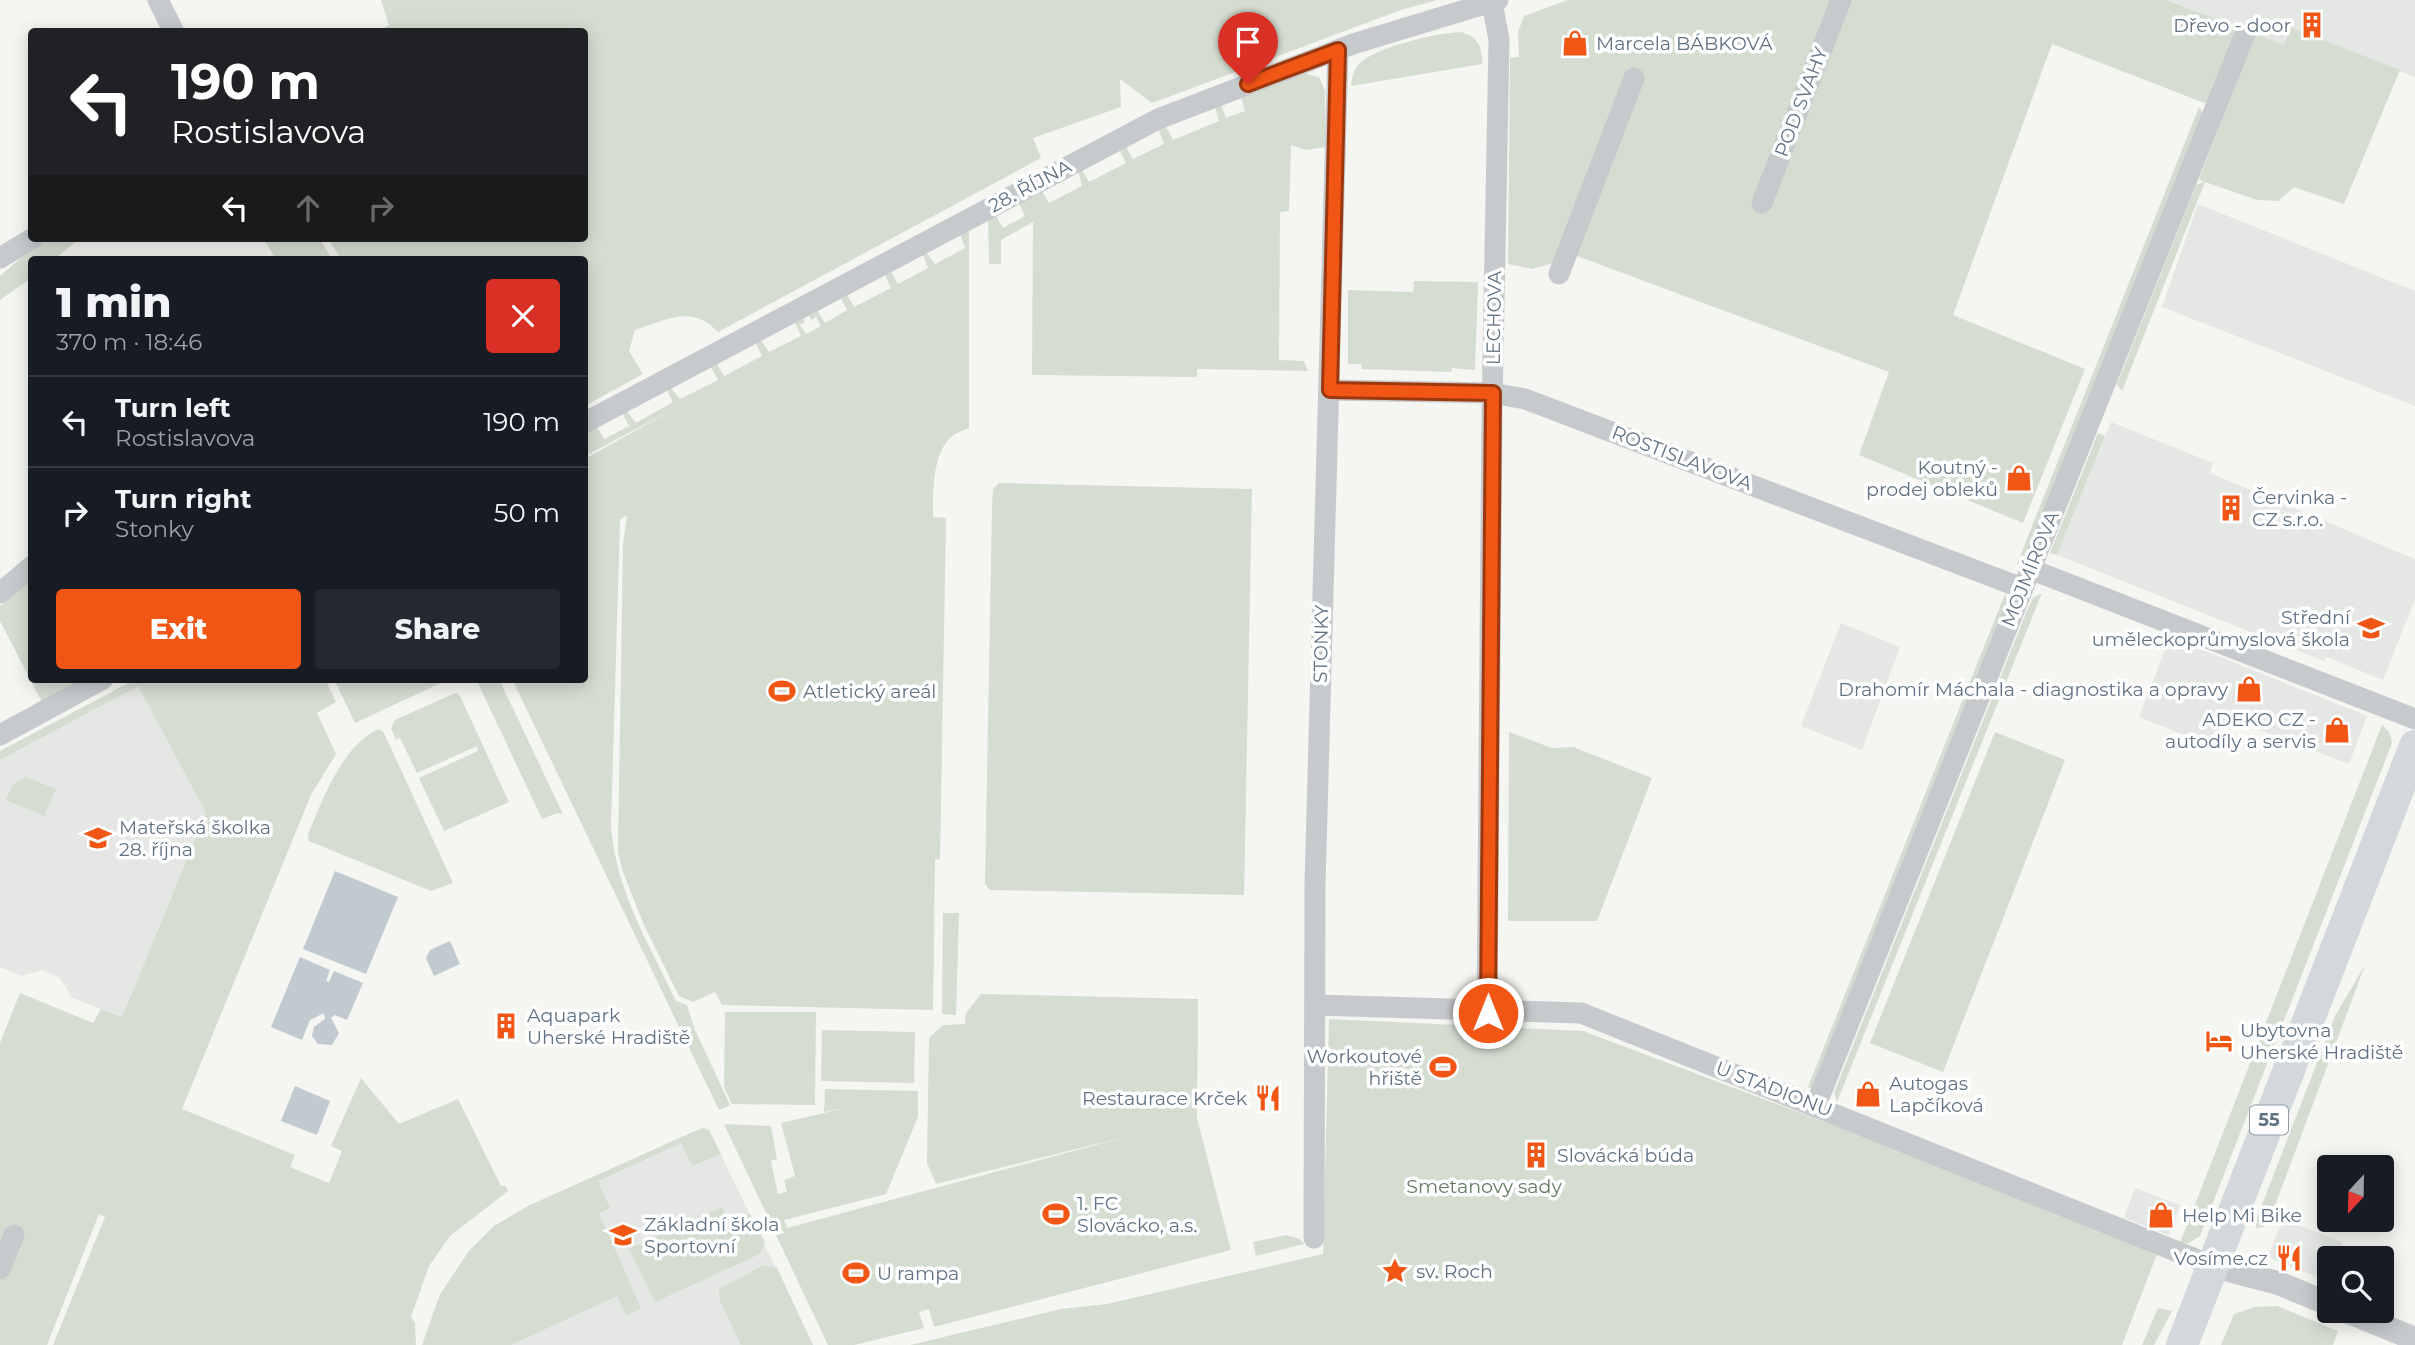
<!DOCTYPE html>
<html lang="en">
<head>
<meta charset="utf-8">
<style>
	body { margin:0; font-family:Montserrat,sans-serif; background:#242831; color:#f1f3f6; height:100vh; display:flex; flex-direction:column; font-size:26px; white-space:nowrap }
	* { box-sizing:border-box; margin:0 }
	p { font-size:23px; color:#9ea1a6 }
	.icon { flex:none; width:38px; height:38px; fill:none; stroke:currentColor; stroke-width:2; stroke-linecap:round; stroke-linejoin:round }
	.map { position:relative; flex:1; overflow:hidden }
	.drawer { position:absolute; left:28px; top:256px; width:560px; height:427px; display:flex; flex-direction:column; background:#171b24; border-radius:7px; box-shadow:0 4px 18px #0003 }
	.drawer>* { flex:none }
	.hud { position:absolute; left:28px; top:28px; width:560px; height:214px; border-radius:7px; box-shadow:0 4px 18px #0003; background:#202124; color:#fff; overflow:hidden }
	.needle { width:46px; rotate:202deg }
	.fabs { position:absolute; left:2317px; top:1155px; display:grid; gap:14px }
	.fabs a { display:grid; place-items:center; width:77px; height:77px; border-radius:7px; background:#171b24; box-shadow:0 4px 18px #0003; font-size:35px }
	.pin { position:absolute; display:grid; place-items:center; width:60px; height:60px; color:#fff; margin:-72px -30px; border-radius:50% 50% 50% 0; rotate:-45deg; box-shadow:0 0 7px #0007 }
	.pin .icon { rotate:45deg }
	.me { position:absolute; width:77px; margin:-38px; rotate:0deg; stroke-linejoin:round; filter:drop-shadow(0 0 5px #0008) }
	.turn { display:flex; align-items:center; gap:24px; height:147px; padding:0 28px; font-size:32px }
	.turn .icon { width:91px; height:91px; stroke-width:2.5 }
	.turn b { display:block; font-size:49px; line-height:60px }
	.lanes { display:flex; align-items:center; height:66px; padding:0 28px; background:#0003; justify-content:center; gap:35px; direction:ltr }
	.lanes .off { opacity:.35 }
	.round { display:grid; place-items:center; flex:none; width:74px; height:74px; border-radius:7px; background:#242831 }
	.overview { display:flex; align-items:center; justify-content:space-between; height:119px; padding:0 28px }
	h1 { font-size:42px; font-weight:800; line-height:52px }
	.button { display:flex; gap:14px; margin-top:auto; padding:14px 28px }
	.button a { flex:1; height:80px; border-radius:7px; background:#f15615; color:#fff; font-size:28px; font-weight:800; line-height:80px; text-align:center }
	.button a+a { background:#242831; color:#f1f3f6 }
	ul { padding:0; list-style:none }
	li { display:flex; align-items:center; gap:21px; height:91px; padding:0 28px; border-top:2px solid #363941 }
	li div { flex:1 }
	li b { display:block; font-size:26px }
	li em { font-style:normal }
	.map>svg:first-child { display:block }
	.built { fill:#e5e7e4 }
	.green { fill:#d5ddd1 }
	.water { fill:#c0cad0 }
	.lines { fill:none; stroke-linecap:round; stroke-linejoin:round }
	.minor { stroke:#c7cacd; stroke-width:21 }
	.tertiary { stroke:#c7cacd; stroke-width:24 }
	.primary { stroke:#d2d8dc; stroke-width:32 }
	.route-casing { stroke:#9d380e; stroke-width:18 }
	.route { stroke:#f15615; stroke-width:12 }
	.labels { text-anchor:middle; dominant-baseline:central; stroke-width:7; stroke-linejoin:round; paint-order:stroke }
	.shield { fill:#fff; stroke:#909da9; stroke-width:2 }
	.shield-label { font-size:18px; font-weight:bold; fill:#617384 }
	.poi-label { font-size:19px; fill:#617384; stroke:#fff; text-anchor:start }
	.street-label { font-size:19px; fill:#617384; stroke:#fff }
	.park-label { font-size:19px; fill:#647b61; stroke:#fff }
</style>
</head>
<body>
<div class="map">
<svg width="2415" height="1345" viewBox="0 0 2415 1345">
	<rect width="100%" height="100%" fill="#f5f5f1"/>
	<path class="built" d="M 2166,0 L 2415,0 L 2415,77 L 2291,28 L 2284,45 Z
		M 2198,204 L 2415,291 L 2415,406 L 2162,307 Z
		M 2111,422 L 2213,463 L 2210,473 L 2415,559 L 2415,599 L 2383,680 L 2327,657 L 2324,661 L 2057,555 Z
		M 1841,623 L 1900,647 L 1862,750 L 1801,726 Z
		M 2170,637 L 2367,716 L 2349,764 L 2226,717 L 2213,746 L 2139,717 Z
		M 138,685 L 206,813 L 122,1017 L 72,998 L 60,978 L 42,970 L 21,976 L 0,967 L 0,760 Z
		M 702,1128 L 709,1130 L 813,1345 L 422,1345 L 440,1294 L 468,1252 L 493,1227 L 528,1206 Z
		M 2135,1188 L 2180,1205 L 2169,1235 L 2124,1218 Z
		M 2283,1219 L 2342,1242 L 2336,1258 L 2329,1258 L 2327,1281 L 2268,1257 Z"/>
	<path class="green" d="M 381,0 L 1437,0 L 1401,10 L 1152,103 L 1120,79 L 1121,107 L 1033,138 L 1041,158 L 718,332 C 691,304 668,320 635,330 L 629,351 L 643,374 L 585,406 L 584,259 L 341,259 L 328,238 L 584,238 L 584,32 L 379,31 L 389,25 Z
		M 1568,0 L 2166,0 L 2237,27 L 2207,104 L 2052,44 L 1953,315 L 2085,369 L 2023,523 L 1859,455 L 1889,372 L 1577,256 L 1532,269 L 1508,264 L 1510,58 L 1519,57 L 1518,32 L 1524,16 Z
		M 2290,27 L 2400,70 L 2344,204 L 2294,187 L 2278,201 L 2257,200 L 2205,182 L 2122,391 L 2117,384 L 2196,185 L 2204,182 L 2199,179 L 2255,34 L 2284,45 Z
		M 1461,32 C 1478,37 1483,47 1482,64 L 1351,86 C 1352,79 1353,71 1358,65 C 1374,47 1437,33 1461,32 Z
		M 1302,73 L 1319,77 L 1325,91 L 1325,147 L 1306,150 L 1291,145 L 1289,211 L 1280,212 L 1279,360 L 1304,361 L 1308,371 L 1197,369 L 1197,377 L 1032,375 L 1033,222 L 1001,240 L 1001,264 L 989,264 L 988,219 L 996,216 L 1003,228 L 1025,216 L 1019,203 L 1042,191 L 1049,203 L 1082,186 L 1078,170 L 1082,170 L 1089,182 L 1126,163 L 1120,151 L 1126,147 L 1133,159 L 1164,144 L 1159,131 L 1162,127 L 1166,127 L 1173,140 L 1219,121 L 1215,107 L 1221,104 L 1226,118 L 1245,111 L 1241,97 Z
		M 2199,107 L 2204,114 L 2026,560 L 2017,564 Z
		M 969,228 L 969,428 C 962,431 953,434 949,439 C 932,457 933,494 933,517 L 946,518 L 940,859 L 935,860 L 933,1010 L 722,1005 L 715,992 L 693,1002 L 679,996 L 644,925 L 623,872 L 618,852 L 623,544 L 627,515 L 620,520 L 611,825 C 615,889 649,944 676,1001 L 687,1005 L 695,1030 L 730,1105 L 719,1110 L 512,679 L 584,679 L 585,459 L 670,411 L 585,456 L 585,431 L 597,427 L 604,439 L 629,426 L 623,414 L 626,410 L 636,423 L 673,402 L 667,390 L 670,387 L 680,399 L 718,380 L 711,367 L 717,364 L 724,376 L 762,356 L 756,344 L 761,340 L 769,352 L 801,336 L 795,322 L 803,318 L 805,322 L 800,325 L 806,334 L 821,326 L 816,317 L 811,320 L 809,315 L 817,310 L 825,323 L 847,310 L 841,298 L 847,295 L 854,307 L 891,288 L 885,275 L 891,272 L 898,284 L 928,268 L 923,255 L 925,251 L 935,264 L 965,248 L 960,233 Z
		M 44,238 L 80,238 L 55,259 L 32,259 L 31,278 L 0,300 L 0,276 Z
		M 263,238 L 319,238 L 332,259 L 276,259 Z
		M 1414,281 L 1478,282 L 1475,370 L 1452,368 L 1451,372 L 1362,369 L 1361,364 L 1348,364 L 1348,290 L 1413,292 Z
		M 2098,433 L 2105,436 L 2057,555 L 2050,553 Z
		M 999,483 L 1252,489 L 1244,895 L 990,890 L 985,884 L 992,509 L 993,489 Z
		M 31,580 L 32,679 L 86,679 L 42,702 L 0,621 L 0,606 Z
		M 2042,593 L 1837,1102 L 1834,1093 L 2028,608 L 2033,598 Z
		M 2005,594 L 2008,604 L 1814,1090 L 1808,1087 Z
		M 136,679 L 325,679 L 336,702 L 317,713 L 336,754 L 311,795 L 182,1109 L 295,1155 L 290,1167 L 329,1183 L 342,1151 L 331,1146 L 361,1078 L 399,1124 L 458,1099 L 501,1186 L 506,1186 L 508,1191 L 450,1236 L 429,1266 L 411,1317 L 415,1323 L 416,1345 L 53,1345 L 105,1217 L 99,1214 L 47,1345 L 0,1345 L 0,1282 L 18,1236 L 0,1247 L 0,1043 L 20,993 L 93,1023 L 101,1009 L 122,1017 L 206,813 L 138,686 L 0,760 L 0,751 Z
		M 334,679 L 444,679 L 445,681 L 355,723 Z
		M 476,679 L 499,679 L 563,814 L 557,813 L 542,819 Z
		M 455,693 L 459,694 L 509,802 L 444,831 L 419,778 L 478,751 L 477,746 L 417,773 L 400,738 L 396,740 L 391,728 L 395,720 Z
		M 2382,725 L 2390,733 L 2392,743 L 2200,1236 L 2189,1243 L 2180,1243 Z
		M 379,729 L 384,733 L 453,883 L 431,891 L 309,841 L 308,835 C 321,802 343,744 379,729 Z
		M 1509,732 L 1552,748 L 1573,747 L 1652,778 L 1597,921 L 1508,921 Z
		M 1995,732 L 2065,760 L 1943,1072 L 1870,1043 Z
		M 26,777 L 56,789 L 44,816 L 6,800 L 12,785 Z
		M 943,913 L 959,913 L 956,1015 L 942,1014 Z
		M 2365,965 L 2273,1211 L 2264,1227 L 2256,1228 L 2255,1223 L 2335,1016 Z
		M 981,994 L 1198,999 L 1197,1118 L 1231,1250 L 934,1327 L 929,1309 L 919,1312 L 924,1328 L 854,1345 L 828,1345 L 776,1235 L 784,1233 L 782,1229 L 774,1230 L 724,1124 L 771,1126 L 777,1159 L 771,1161 L 778,1194 L 787,1192 L 784,1180 L 795,1176 L 781,1123 L 845,1108 L 824,1112 L 825,1089 L 918,1091 L 918,1117 L 886,1194 L 784,1220 L 787,1228 L 1129,1136 L 936,1184 L 927,1163 L 929,1038 L 943,1025 L 965,1024 L 966,1013 Z
		M 725,1012 L 816,1012 L 815,1105 L 732,1104 L 724,1087 Z
		M 1329,1019 L 1583,1031 L 1840,1128 L 2157,1254 L 2122,1345 L 910,1345 L 1061,1309 L 1107,1304 L 1323,1254 Z
		M 822,1030 L 915,1032 L 914,1083 L 821,1081 Z
		M 702,1128 L 709,1130 L 721,1154 L 692,1166 L 681,1143 L 598,1181 L 610,1208 L 599,1213 L 641,1308 L 626,1316 L 617,1296 L 511,1345 L 422,1345 L 440,1295 L 469,1251 L 494,1226 L 528,1206 Z
		M 722,1207 L 729,1223 L 750,1214 L 765,1242 L 760,1254 L 655,1302 L 629,1249 Z
		M 1286,1235 L 1300,1239 L 1304,1244 L 1256,1256 L 1253,1242 Z
		M 764,1265 L 777,1268 L 813,1345 L 741,1345 L 720,1301 L 719,1289 Z
		M 2277,1306 L 2338,1331 L 2333,1345 L 2221,1345 L 2234,1314 L 2255,1307 Z
		M 2158,1308 L 2172,1311 L 2154,1345 L 2142,1345 Z"/>
	<path class="water" d="M 335,871 L 398,897 L 366,974 L 303,949 Z
		M 450,941 L 460,964 L 434,976 L 426,958 L 430,950 Z
		M 300,957 L 330,970 L 326,981 L 329,982 L 334,971 L 363,983 L 347,1020 L 335,1015 L 331,1018 L 339,1033 L 332,1045 L 318,1044 L 312,1036 L 314,1027 L 325,1019 L 324,1013 L 310,1020 L 302,1040 L 271,1027 Z
		M 295,1086 L 330,1101 L 317,1135 L 281,1121 Z"/>
	<g class="lines">
		<path class="minor" d="M 158,0 L 174,32
			M 1762,203 L 1841,0
			M 0,258 L 33,238
			M 1559,274 L 1634,78
			M 1330,390 L 1493,393 L 1525,399 L 2022,588
			M 584,423 L 1158,119 L 1353,44 L 1498,0
			M 2030,569 L 2415,719
			M 0,593 L 32,566
			M 0,735 L 103,679
			M 1315,1005 L 1581,1013 L 2213,1266
			M 1487,1013 L 1492,409 L 1499,40 L 1492,2
			M 1816,1105 L 2245,34
			M 1314,1238 L 1315,885 L 1338,50
			M 0,1269 L 14,1235"/>
		<path class="tertiary" d="M 2213,1266 L 2278,1283 L 2329,1304
			M 2346,1311 L 2415,1339"/>
		<path class="primary" d="M 2182,1345 L 2415,746"/>
	</g>
	<g class="lines">
		<g class="route-casing">
			<path id="route" d="M 1248,84 L 1338,50 L 1330,390 L 1493,393 L 1488,1013"/>
		</g>
		<use href="#route" class="route"/>
	</g>
	<defs>
		<g id="building-bare" transform="scale(2.1)"><path d="M-4-6H4V6H1V3H-1V6H-4ZM-2.5-4.3h1.7v1.8h-1.7ZM.8-4.3h1.7v1.8H.8ZM-2.5-1h1.7V.8h-1.7ZM.8-1h1.7V.8H.8Z" fill="#f15615" stroke="#fff" stroke-width="2.5" paint-order="stroke"/></g>
		<g id="shop-bare" transform="scale(2.1)"><path d="M-5-2.5h2.3a2.7 3.5 0 0 1 5.4 0H5L5.5 6h-11ZM-1.5-2.5h3a1.5 2.3 0 0 0-3 0Z" fill="#f15615" stroke="#fff" stroke-width="2.5" paint-order="stroke"/></g>
		<g id="school-bare" transform="scale(2.1)"><path d="M0-5L7-2L0 1L-7-2ZM-4 1L0 2.5L4 1V4Q0 6-4 4Z" fill="#f15615" stroke="#fff" stroke-width="2.5" paint-order="stroke"/></g>
		<g id="stadium-bare" transform="scale(2.1)"><path d="M0-5a6.5 5 0 1 0 0 10a6.5 5 0 1 0 0-10ZM-3.5-1.8h7v3.6h-7Z" fill="#f15615" stroke="#fff" stroke-width="2.5" paint-order="stroke"/></g>
		<g id="hotel-bare" transform="scale(2.1)"><path d="M-6-4.5h1.5V1H6V5H4.5V3h-9V5H-6ZM-4 0a1.8 1.8 0 1 1 3.6 0ZM.5 0V-2.5h3Q6-2.5 6 0Z" fill="#f15615" stroke="#fff" stroke-width="2.5" paint-order="stroke"/></g>
		<g id="restaurant-bare" transform="scale(2.1)"><path d="M-5-6h1v4h1v-4h1v4h1v-4h1v5L-1.5 .5V6h-2V.5L-5-1ZM5-6V6H3V1.5H1.5Q1.5-4 5-6Z" fill="#f15615" stroke="#fff" stroke-width="2.5" paint-order="stroke"/></g>
		<g id="sight-bare" transform="scale(2.1)"><path d="M0-6L1.8-2.2L6-1.7L2.9 1.2L3.7 5.4L0 3.3L-3.7 5.4L-2.9 1.2L-6-1.7L-1.8-2.2Z" fill="#f15615" stroke="#fff" stroke-width="2.5" paint-order="stroke"/></g>
	</defs>
	<g fill-rule="evenodd">
		<use href="#building-bare" x="2312" y="25"/>
		<use href="#shop-bare" x="1575" y="43"/>
		<use href="#shop-bare" x="2019" y="478"/>
		<use href="#building-bare" x="2231" y="508"/>
		<use href="#school-bare" x="2371" y="628"/>
		<use href="#shop-bare" x="2249" y="689"/>
		<use href="#stadium-bare" x="782" y="691"/>
		<use href="#shop-bare" x="2337" y="730"/>
		<use href="#school-bare" x="98" y="838"/>
		<use href="#building-bare" x="506" y="1026"/>
		<use href="#hotel-bare" x="2219" y="1041"/>
		<use href="#stadium-bare" x="1443" y="1067"/>
		<use href="#shop-bare" x="1868" y="1094"/>
		<use href="#restaurant-bare" x="1268" y="1098"/>
		<use href="#building-bare" x="1536" y="1155"/>
		<use href="#stadium-bare" x="1056" y="1214"/>
		<use href="#shop-bare" x="2161" y="1215"/>
		<use href="#school-bare" x="623" y="1235"/>
		<use href="#restaurant-bare" x="2289" y="1258"/>
		<use href="#sight-bare" x="1395" y="1271"/>
		<use href="#stadium-bare" x="856" y="1273"/>
	</g>
	<g class="labels">
		<rect class="shield" x="2250" y="1105.5" width="38" height="29" rx="5"/>
		<g class="shield-label">
			<text x="2269" y="1120">55</text>
		</g>
		<g class="poi-label">
			<text x="2291" y="25" text-anchor="end">Dřevo - door</text>
			<text x="1596" y="43">Marcela BÁBKOVÁ</text>
			<text x="1998" y="467" text-anchor="end">Koutný -<tspan x="1998" dy="22">prodej obleků</tspan></text>
			<text x="2252" y="497">Červinka -<tspan x="2252" dy="22">CZ s.r.o.</tspan></text>
			<text x="2350" y="617" text-anchor="end">Střední<tspan x="2350" dy="22">uměleckoprůmyslová škola</tspan></text>
			<text x="2228" y="689" text-anchor="end">Drahomír Máchala - diagnostika a opravy</text>
			<text x="803" y="691">Atletický areál</text>
			<text x="2316" y="719" text-anchor="end">ADEKO CZ -<tspan x="2316" dy="22">autodíly a servis</tspan></text>
			<text x="119" y="827">Mateřská školka<tspan x="119" dy="22">28. října</tspan></text>
			<text x="527" y="1015">Aquapark<tspan x="527" dy="22">Uherské Hradiště</tspan></text>
			<text x="2240" y="1030">Ubytovna<tspan x="2240" dy="22">Uherské Hradiště</tspan></text>
			<text x="1422" y="1056" text-anchor="end">Workoutové<tspan x="1422" dy="22">hřiště</tspan></text>
			<text x="1889" y="1083">Autogas<tspan x="1889" dy="22">Lapčíková</tspan></text>
			<text x="1247" y="1098" text-anchor="end">Restaurace Krček</text>
			<text x="1557" y="1155">Slovácká búda</text>
			<text x="1077" y="1203">1. FC<tspan x="1077" dy="22">Slovácko, a.s.</tspan></text>
			<text x="2182" y="1215">Help Mi Bike</text>
			<text x="644" y="1224">Základní škola<tspan x="644" dy="22">Sportovní</tspan></text>
			<text x="2268" y="1258" text-anchor="end">Vosíme.cz</text>
			<text x="1416" y="1271">sv. Roch</text>
			<text x="877" y="1273">U rampa</text>
		</g>
		<g class="street-label">
			<text transform="translate(1801 102) rotate(-69)">POD SVAHY</text>
			<text transform="translate(1030 186) rotate(-28)">28. ŘÍJNA</text>
			<text transform="translate(1494 318) rotate(-89)">LECHOVA</text>
			<text transform="translate(1682 458) rotate(21)">ROSTISLAVOVA</text>
			<text transform="translate(2030 569) rotate(-68)">MOJMÍROVA</text>
			<text transform="translate(1321 644) rotate(-89)">STONKY</text>
			<text transform="translate(1774 1089) rotate(21)">U STADIONU</text>
		</g>
		<g class="park-label">
			<text x="1484" y="1186">Smetanovy sady</text>
		</g>
	</g>
</svg>
<div class="fabs">
<a><svg class="needle" viewBox="-14 -14 28 28"><path d="M0-13l5 13h-10z" fill="#e53935"/><path d="M0 13l5-13h-10z" fill="#9ea1a6"/></svg></a>
<a><svg class="icon" aria-label="search" viewBox="0 0 24 24"><circle cx="10" cy="10" r="6"/><path d="M15 15l6 6"/></svg></a>
</div>
<div class="pin" style="left:1248px;top:84px;background:#d93025"><svg class="icon" aria-label="arrive" viewBox="0 0 24 24"><path d="M6 21V4h12l-3 4 3 4H6"/></svg></div>
<svg class="me" style="left:1488px;top:1013px" viewBox="-20 -20 40 40"><circle r="17" fill="#f15615" stroke="#fff" stroke-width="3"/><path d="M0-11L8 9 0 5-8 9z" fill="#fff"/></svg>
<div class="hud">
<div class="turn"><svg class="icon" aria-label="left" viewBox="0 0 24 24"><path d="M17 20v-9H6M10 6l-5 5 5 5"/></svg><div><b>190 m</b>Rostislavova</div></div>
<div class="lanes"><svg class="icon" aria-label="left" viewBox="0 0 24 24"><path d="M17 20v-9H6M10 6l-5 5 5 5"/></svg><svg class="icon off" aria-label="ahead" viewBox="0 0 24 24"><path d="M12 20V5M6 11l6-6 6 6"/></svg><svg class="icon off" aria-label="right" viewBox="0 0 24 24"><path d="M7 20v-9h11M14 6l5 5-5 5"/></svg></div>
</div>
<section class="drawer">
<div class="overview"><div><h1>1 min</h1><p>370 m · 18:46</p></div><a class="round" style="background:#d93025;color:#fff"><svg class="icon" aria-label="close" viewBox="0 0 24 24"><path d="M6 6l12 12M18 6L6 18"/></svg></a></div>
<ul>
<li><svg class="icon" aria-label="left" viewBox="0 0 24 24"><path d="M17 20v-9H6M10 6l-5 5 5 5"/></svg><div><b>Turn left</b><p>Rostislavova</p></div><em>190 m</em></li>
<li><svg class="icon" aria-label="right" viewBox="0 0 24 24"><path d="M7 20v-9h11M14 6l5 5-5 5"/></svg><div><b>Turn right</b><p>Stonky</p></div><em>50 m</em></li>
</ul>
<div class="button"><a>Exit</a><a>Share</a></div>
</section>
</div>
</body>
</html>
